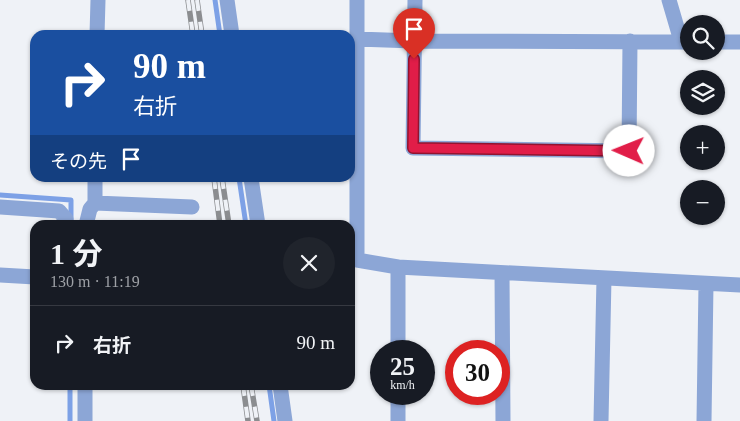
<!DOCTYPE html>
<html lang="ja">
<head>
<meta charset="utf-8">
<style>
	body { margin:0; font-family:"Times New Roman","Noto Sans JP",serif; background:#20242c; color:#f1f3f6; height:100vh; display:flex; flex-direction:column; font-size:19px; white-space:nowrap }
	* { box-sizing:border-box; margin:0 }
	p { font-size:16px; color:#9ea1a6 }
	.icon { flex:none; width:28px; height:28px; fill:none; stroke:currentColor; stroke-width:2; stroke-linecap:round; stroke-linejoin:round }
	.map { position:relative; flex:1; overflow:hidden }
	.panel { position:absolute; left:30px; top:220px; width:325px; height:170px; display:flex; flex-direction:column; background:#171b24; border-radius:15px; box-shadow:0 1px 4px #0004 }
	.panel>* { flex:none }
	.banner { position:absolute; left:30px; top:30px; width:325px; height:152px; border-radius:15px; box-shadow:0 1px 4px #0004; background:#1a4fa0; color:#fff; overflow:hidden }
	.tools { position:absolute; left:680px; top:15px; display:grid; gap:10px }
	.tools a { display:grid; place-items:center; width:45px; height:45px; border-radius:50%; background:#171b24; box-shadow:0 1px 4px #0004; font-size:25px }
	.speed { position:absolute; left:370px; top:340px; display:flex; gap:10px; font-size:25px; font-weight:700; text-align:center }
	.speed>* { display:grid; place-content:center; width:65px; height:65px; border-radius:50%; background:#171b24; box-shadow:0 1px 4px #0004; line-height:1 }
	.speed small { font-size:12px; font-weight:400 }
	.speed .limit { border:8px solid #d22; background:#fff; color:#111 }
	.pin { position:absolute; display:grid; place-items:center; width:42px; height:42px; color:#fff; margin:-51px -21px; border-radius:50% 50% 50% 0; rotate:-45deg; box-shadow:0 0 5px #0007 }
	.pin .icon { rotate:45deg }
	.me { position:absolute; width:55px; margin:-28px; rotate:271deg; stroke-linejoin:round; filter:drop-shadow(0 0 4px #0008) }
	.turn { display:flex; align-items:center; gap:18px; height:105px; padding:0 20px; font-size:22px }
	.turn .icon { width:65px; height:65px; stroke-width:2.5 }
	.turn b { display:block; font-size:35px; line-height:42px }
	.then { display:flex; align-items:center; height:48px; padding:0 20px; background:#0003; gap:10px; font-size:19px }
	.round { display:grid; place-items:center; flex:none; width:52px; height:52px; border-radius:26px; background:#20242c }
	.headline { display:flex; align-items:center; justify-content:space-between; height:85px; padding:0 20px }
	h1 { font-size:30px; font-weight:700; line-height:38px }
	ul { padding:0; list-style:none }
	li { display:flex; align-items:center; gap:15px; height:75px; padding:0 20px; border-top:1px solid #363941 }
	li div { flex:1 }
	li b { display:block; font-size:19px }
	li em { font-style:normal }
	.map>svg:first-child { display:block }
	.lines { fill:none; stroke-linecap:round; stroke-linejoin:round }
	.stream { stroke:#7da1e6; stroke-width:5 }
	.minor { stroke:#8ca6d6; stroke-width:15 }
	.rail-casing { stroke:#8b8d90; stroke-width:5.5 }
	.rail { stroke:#eff2f7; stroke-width:4; stroke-dasharray:11; stroke-linecap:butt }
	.route-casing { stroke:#92132f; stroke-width:12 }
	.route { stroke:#e11d48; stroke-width:9 }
</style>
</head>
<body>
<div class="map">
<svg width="740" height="421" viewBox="0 0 740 421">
	<rect width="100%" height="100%" fill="#eff2f7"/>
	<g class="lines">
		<path class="stream" d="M 215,0 L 220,35
			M 239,178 L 246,225
			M 0,195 L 71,200 L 71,225
			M 269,385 L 274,421
			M 70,421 L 70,385"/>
		<path class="minor" d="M 227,0 L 232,35
			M 357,0 L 357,260 L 398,267
			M 415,0 L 413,148 L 629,151 L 630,41
			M 669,0 L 681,41
			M 97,35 L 98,0
			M 357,39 L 414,41 L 689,42
			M 716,42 L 740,42
			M 251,178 L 258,225
			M 95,203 L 95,178
			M 0,207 L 59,211 L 66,219
			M 86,225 L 90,209 L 95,203 L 192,207
			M 502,273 L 503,421
			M 0,275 L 35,277
			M 398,351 L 398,267 L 740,285
			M 280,385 L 285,421
			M 85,421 L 85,385
			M 398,421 L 398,394
			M 601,421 L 604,278
			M 704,421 L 706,284"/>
		<g class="rail-casing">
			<path id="rail" d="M 188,0 L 193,35
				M 197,0 L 202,35
				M 214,178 L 220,225
				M 222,178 L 229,225
				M 243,385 L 248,421
				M 251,385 L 257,421"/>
		</g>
		<use href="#rail" class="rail"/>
	</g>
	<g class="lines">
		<g class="route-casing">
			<path id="route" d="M 414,59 L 413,148 L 629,151"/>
		</g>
		<use href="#route" class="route"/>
	</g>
</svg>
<div class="tools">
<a><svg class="icon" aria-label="search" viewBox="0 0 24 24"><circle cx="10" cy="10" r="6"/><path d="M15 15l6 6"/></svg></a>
<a><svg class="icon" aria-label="layers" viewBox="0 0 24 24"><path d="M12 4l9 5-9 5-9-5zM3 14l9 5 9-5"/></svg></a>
<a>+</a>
<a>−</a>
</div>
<div class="speed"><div>25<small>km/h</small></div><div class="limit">30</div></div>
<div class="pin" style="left:414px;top:59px;background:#d93025"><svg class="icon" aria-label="arrive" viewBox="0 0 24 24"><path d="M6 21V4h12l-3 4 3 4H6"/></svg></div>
<svg class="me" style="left:629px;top:151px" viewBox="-20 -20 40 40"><circle r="19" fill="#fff"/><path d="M0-13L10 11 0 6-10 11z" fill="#e11d48"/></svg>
<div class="banner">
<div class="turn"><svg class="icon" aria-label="right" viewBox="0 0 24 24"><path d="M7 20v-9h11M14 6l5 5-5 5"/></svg><div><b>90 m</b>右折</div></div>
<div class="then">その先<svg class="icon" aria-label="arrive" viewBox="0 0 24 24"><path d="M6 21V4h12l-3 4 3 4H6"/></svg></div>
</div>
<section class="panel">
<div class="headline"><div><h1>1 分</h1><p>130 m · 11:19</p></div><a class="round"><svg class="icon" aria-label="close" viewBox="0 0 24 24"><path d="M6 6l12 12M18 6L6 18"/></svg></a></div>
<ul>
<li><svg class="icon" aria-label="right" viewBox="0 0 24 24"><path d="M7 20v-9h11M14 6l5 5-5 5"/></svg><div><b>右折</b></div><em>90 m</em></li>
</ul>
</section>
</div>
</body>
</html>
